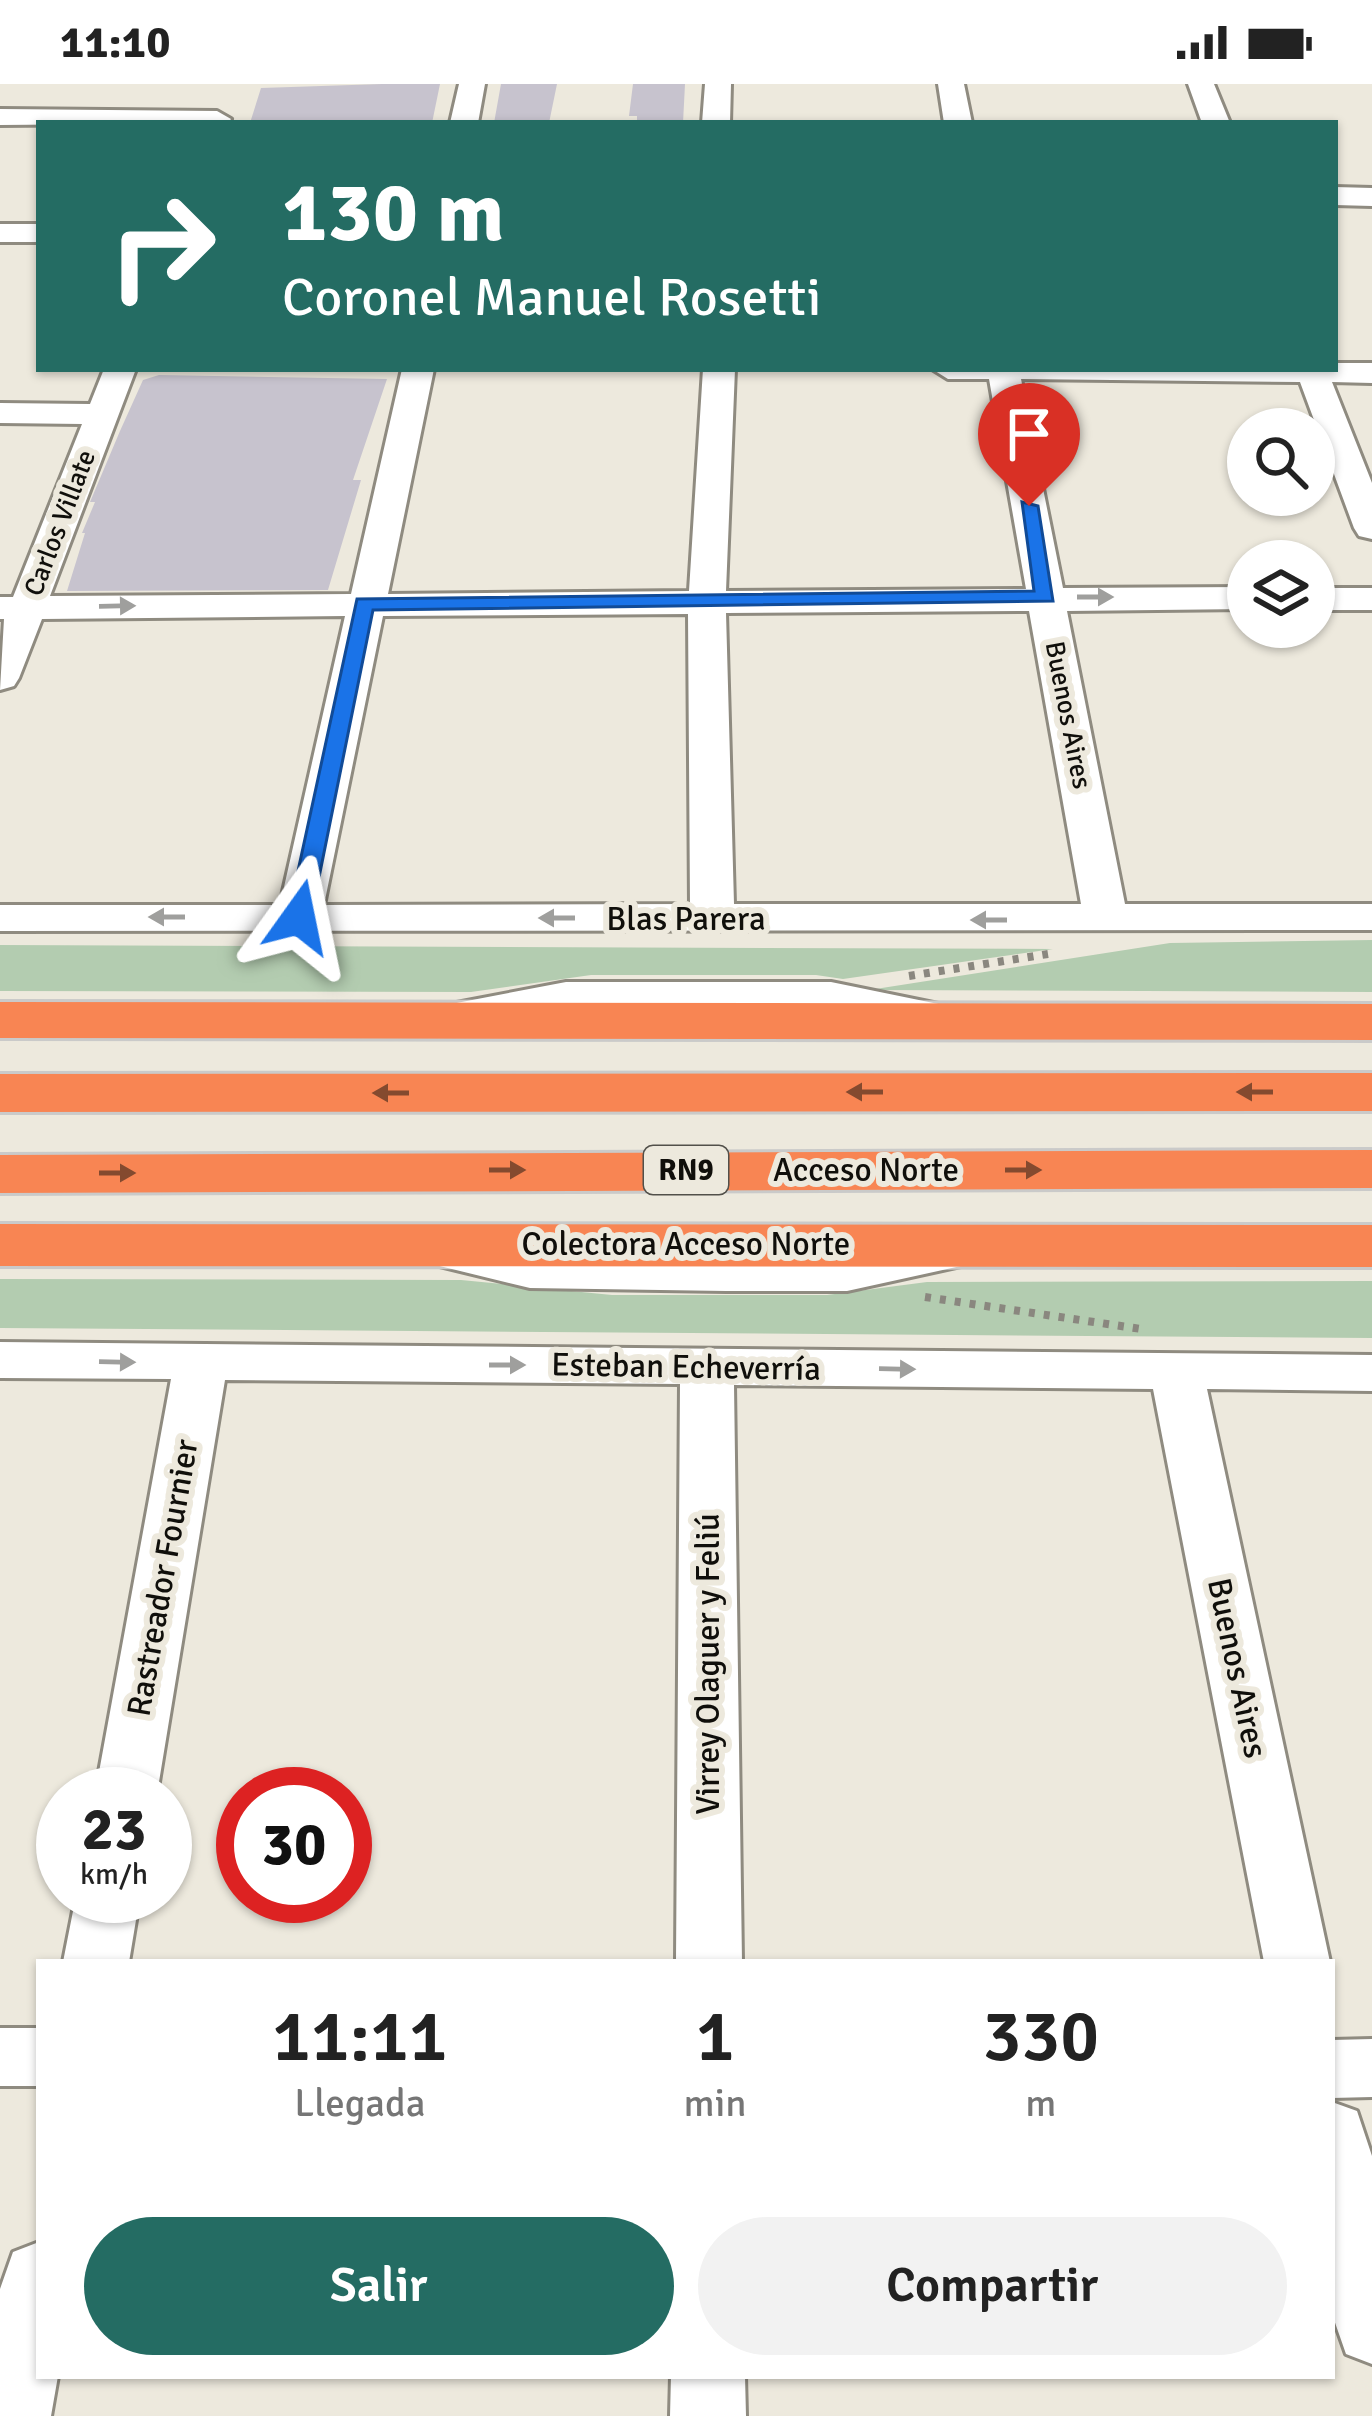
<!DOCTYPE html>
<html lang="es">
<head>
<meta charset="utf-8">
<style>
	body { margin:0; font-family:Signika,sans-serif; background:#f2f2f2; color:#222; height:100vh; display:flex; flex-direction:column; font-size:45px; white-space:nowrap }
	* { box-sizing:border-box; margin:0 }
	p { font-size:39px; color:#767676 }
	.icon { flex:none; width:66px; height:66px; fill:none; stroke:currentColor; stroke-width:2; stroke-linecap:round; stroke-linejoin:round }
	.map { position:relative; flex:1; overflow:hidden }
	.details { position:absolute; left:36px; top:1875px; width:1299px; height:420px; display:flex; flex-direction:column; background:#fff; border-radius:0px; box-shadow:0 3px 9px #0004 }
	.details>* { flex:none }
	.hud { position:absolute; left:36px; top:36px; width:1302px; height:252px; border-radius:0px; box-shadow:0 3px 9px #0004; background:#246c63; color:#fff; overflow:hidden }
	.fabs { position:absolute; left:1227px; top:324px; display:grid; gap:24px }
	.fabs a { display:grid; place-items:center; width:108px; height:108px; border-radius:50%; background:#fff; box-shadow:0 3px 9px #0004; font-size:60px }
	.speed { position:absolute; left:36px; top:1683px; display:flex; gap:24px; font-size:60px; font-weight:700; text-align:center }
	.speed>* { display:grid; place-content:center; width:156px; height:156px; border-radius:50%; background:#fff; box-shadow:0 3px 9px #0004; line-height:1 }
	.speed small { font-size:30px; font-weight:400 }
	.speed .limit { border:18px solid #d22; background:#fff; color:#111 }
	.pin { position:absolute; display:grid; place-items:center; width:102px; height:102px; color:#fff; margin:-123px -51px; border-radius:50% 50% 50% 0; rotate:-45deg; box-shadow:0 0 12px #0007 }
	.pin .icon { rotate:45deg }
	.me { position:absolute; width:132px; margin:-66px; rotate:12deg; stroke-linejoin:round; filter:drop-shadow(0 0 9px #0008) }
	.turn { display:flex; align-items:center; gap:42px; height:252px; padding:0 48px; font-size:54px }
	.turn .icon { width:156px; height:156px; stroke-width:2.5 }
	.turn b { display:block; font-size:84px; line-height:102px }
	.eta { display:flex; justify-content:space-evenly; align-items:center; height:204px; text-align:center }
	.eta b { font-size:72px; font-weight:600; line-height:84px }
	.primary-button { display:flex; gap:24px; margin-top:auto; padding:24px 48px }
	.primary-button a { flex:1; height:138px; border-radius:72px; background:#246c63; color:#fff; font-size:48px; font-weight:600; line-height:138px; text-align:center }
	.primary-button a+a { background:#f2f2f2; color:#222 }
	.status { display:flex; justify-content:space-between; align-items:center; height:84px; padding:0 60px; background:#fff; direction:ltr }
	.status svg { height:33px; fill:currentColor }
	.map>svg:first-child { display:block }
	.green { fill:#b3ccb0 }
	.building { fill:#c7c3ce }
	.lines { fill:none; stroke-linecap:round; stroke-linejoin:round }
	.minor-casing { stroke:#8f8b80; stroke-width:6 }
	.highway-casing { stroke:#cacac9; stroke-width:6 }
	.path { stroke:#8a877f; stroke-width:8; stroke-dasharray:6 9; stroke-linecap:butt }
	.minor { fill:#fff; fill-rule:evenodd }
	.highway { fill:#f88553; fill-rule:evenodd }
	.oneway { fill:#9f9f9d }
	.oneway2 { fill:#844a2f }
	.route { fill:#1a73e8; stroke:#114b97; stroke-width:3 }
	.labels { text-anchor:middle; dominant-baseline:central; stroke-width:12; stroke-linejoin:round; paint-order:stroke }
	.far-street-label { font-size:27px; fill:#100f0b; stroke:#ede9dd }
	.shield { fill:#ede9dd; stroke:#52504a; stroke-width:3 }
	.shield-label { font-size:30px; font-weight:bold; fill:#100f0b }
	.street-label { font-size:33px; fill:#100f0b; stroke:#ede9dd }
</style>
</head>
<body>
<div class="status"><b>11:10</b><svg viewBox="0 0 49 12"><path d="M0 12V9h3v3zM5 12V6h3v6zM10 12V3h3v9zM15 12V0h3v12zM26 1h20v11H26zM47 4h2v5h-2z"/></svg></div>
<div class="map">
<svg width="1372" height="2332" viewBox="0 0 1372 2332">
	<rect width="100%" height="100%" fill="#ede9dd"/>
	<path class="green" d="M 1372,856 L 1372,908 L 869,906 L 1170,859 Z
		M 0,861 L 1053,865 L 843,895 L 816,891 L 591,891 L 471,908 L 0,907 Z
		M 0,1195 L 461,1196 L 612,1211 L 827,1211 L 927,1198 L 1372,1197 L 1372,1254 L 0,1244 Z"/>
	<path class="building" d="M 382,0 L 440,0 L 432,39 L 250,39 L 261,4 Z
		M 501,0 L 557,0 L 549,39 L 494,39 Z
		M 633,0 L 685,0 L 683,39 L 637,39 L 637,32 L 629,32 Z
		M 159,291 L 387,295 L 353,396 L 361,396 L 328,506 L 67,507 L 85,449 L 82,449 L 95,418 L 90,418 L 120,347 L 143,296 Z"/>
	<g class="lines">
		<g class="minor-casing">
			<path id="minor" d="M 459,0 L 485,0 L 478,39 L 450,39 Z
				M 705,0 L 731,0 L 730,39 L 702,39 Z
				M 938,0 L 964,0 L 972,39 L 944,39 Z
				M 1188,0 L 1214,0 L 1230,39 L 1202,39 Z
				M 0,25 L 217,27 L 231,35 L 228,39 L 0,41 Z
				M 1335,103 L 1372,104 L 1372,122 L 1335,121 Z
				M 0,140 L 39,140 L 39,158 L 0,158 Z
				M 1335,279 L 1372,279 L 1372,299 L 1332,298 L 1372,399 L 1372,455 L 1359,452 L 1354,444 L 1300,298 L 1021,295 L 1063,504 L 1248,503 L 1248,525 L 1067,527 L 1125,820 L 1372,820 L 1372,846 L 0,847 L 0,821 L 280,821 L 345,532 L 42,535 L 19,594 L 14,602 L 0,606 L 4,535 L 0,535 L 0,513 L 13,513 L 82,340 L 0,339 L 0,319 L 90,320 L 104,285 L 136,285 L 50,512 L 351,510 L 402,285 L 434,285 L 388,510 L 689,507 L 703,285 L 735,285 L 726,507 L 1026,505 L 989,295 L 948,295 L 932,285 L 1335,285 ZM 1029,527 L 1081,820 L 734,820 L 726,529 ZM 688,530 L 690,820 L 324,821 L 383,532 Z
				M 1314,504 L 1372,504 L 1372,526 L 1314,526 Z
				M 566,898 L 831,898 L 953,923 L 960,933 L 953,943 L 937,947 L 831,926 L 566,926 L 462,945 L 446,941 L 439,931 L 446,921 Z
				M 437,1150 L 530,1172 L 726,1175 L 847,1175 L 952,1153 L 970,1158 L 978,1169 L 970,1180 L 847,1207 L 726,1207 L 530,1204 L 419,1177 L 412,1166 L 419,1155 Z
				M 0,1258 L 1372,1271 L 1372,1307 L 1207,1305 L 1330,1878 L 1264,1878 L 1153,1305 L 734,1301 L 742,1878 L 676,1878 L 680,1300 L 225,1296 L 157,1710 L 95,1710 L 171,1295 L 0,1294 Z
				M 76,1812 L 140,1812 L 129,1878 L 63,1878 Z
				M 0,1944 L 39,1944 L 39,2002 L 0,2002 Z
				M 1372,1955 L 1372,2013 L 1332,2014 L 1332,1956 Z
				M 1332,2018 L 1357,2027 L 1372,2072 L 1372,2280 L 1346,2270 L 1332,2230 Z
				M 39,2158 L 39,2292 L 58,2292 L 51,2332 L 0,2332 L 0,2205 L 13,2168 Z
				M 671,2292 L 745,2292 L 746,2332 L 670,2332 Z"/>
		</g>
		<g class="highway-casing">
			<path id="highway" d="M 0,918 L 1372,920 L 1372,956 L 0,954 Z
				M 1372,989 L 1372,1027 L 0,1028 L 0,990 Z
				M 1372,1066 L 1372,1104 L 0,1109 L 0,1071 Z
				M 0,1140 L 1372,1141 L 1372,1183 L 0,1182 Z"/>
		</g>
		<path class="path" d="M 909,892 L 1048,870
			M 925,1213 L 1141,1245"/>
		<use href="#minor" class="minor"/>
		<use href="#highway" class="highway"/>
	</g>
	<defs><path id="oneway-solid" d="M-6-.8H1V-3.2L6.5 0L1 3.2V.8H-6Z" transform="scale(3)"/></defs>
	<g class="oneway">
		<use href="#oneway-solid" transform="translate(1095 513)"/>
		<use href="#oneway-solid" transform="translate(117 522) rotate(-1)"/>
		<use href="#oneway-solid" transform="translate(167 833) rotate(180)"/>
		<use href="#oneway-solid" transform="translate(557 834) rotate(-180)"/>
		<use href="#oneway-solid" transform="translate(989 836) rotate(-180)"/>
		<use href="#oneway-solid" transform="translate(117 1278) rotate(1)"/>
		<use href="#oneway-solid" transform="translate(507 1281)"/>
		<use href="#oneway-solid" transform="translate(897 1285) rotate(1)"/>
	</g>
	<g class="oneway2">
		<use href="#oneway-solid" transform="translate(865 1008) rotate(180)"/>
		<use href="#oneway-solid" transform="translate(1255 1008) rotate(180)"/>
		<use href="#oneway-solid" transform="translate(391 1009) rotate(180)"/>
		<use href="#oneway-solid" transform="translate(507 1086)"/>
		<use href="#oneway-solid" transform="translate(1023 1086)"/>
		<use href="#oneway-solid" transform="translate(117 1089)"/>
	</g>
	<path class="route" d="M 1022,418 L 1038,422 L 1053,517 L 373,526 L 311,833 L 299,840 L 288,833 L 357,515 L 1034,507 Z"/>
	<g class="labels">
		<g class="far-street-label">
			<text transform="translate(60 439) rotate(-69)">Carlos Villate</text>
			<text transform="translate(1068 631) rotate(79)">Buenos Aires</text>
		</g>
		<rect class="shield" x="644" y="1062" width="84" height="48" rx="9"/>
		<g class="shield-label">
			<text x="686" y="1086">RN9</text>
		</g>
		<g class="street-label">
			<text x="686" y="835">Blas Parera</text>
			<text x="866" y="1086">Acceso Norte</text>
			<text x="686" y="1160">Colectora Acceso Norte</text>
			<text transform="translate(686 1283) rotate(1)">Esteban Echeverría</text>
			<text transform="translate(163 1494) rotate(-80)">Rastreador Fournier</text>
			<text transform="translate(708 1580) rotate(-90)">Virrey Olaguer y Feliú</text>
			<text transform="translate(1237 1584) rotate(78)">Buenos Aires</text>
		</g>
	</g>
</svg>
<div class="fabs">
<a><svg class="icon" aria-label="search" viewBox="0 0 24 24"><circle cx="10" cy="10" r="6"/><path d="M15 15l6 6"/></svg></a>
<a><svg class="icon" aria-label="layers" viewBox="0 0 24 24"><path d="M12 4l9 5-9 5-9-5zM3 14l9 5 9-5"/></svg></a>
</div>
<div class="speed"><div>23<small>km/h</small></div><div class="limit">30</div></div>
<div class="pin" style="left:1029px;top:422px;background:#d93025"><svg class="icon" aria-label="arrive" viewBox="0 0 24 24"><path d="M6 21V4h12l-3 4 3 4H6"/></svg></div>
<svg class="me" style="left:299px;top:833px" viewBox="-20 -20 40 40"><path d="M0-17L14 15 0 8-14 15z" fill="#1a73e8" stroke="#fff" stroke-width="4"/></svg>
<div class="hud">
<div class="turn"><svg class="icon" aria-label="right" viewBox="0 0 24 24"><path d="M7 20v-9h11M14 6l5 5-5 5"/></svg><div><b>130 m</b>Coronel Manuel Rosetti</div></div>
</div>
<section class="details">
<div class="eta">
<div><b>11:11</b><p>Llegada</p></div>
<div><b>1</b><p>min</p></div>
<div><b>330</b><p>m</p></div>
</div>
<div class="primary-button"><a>Salir</a><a>Compartir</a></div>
</section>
</div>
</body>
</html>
